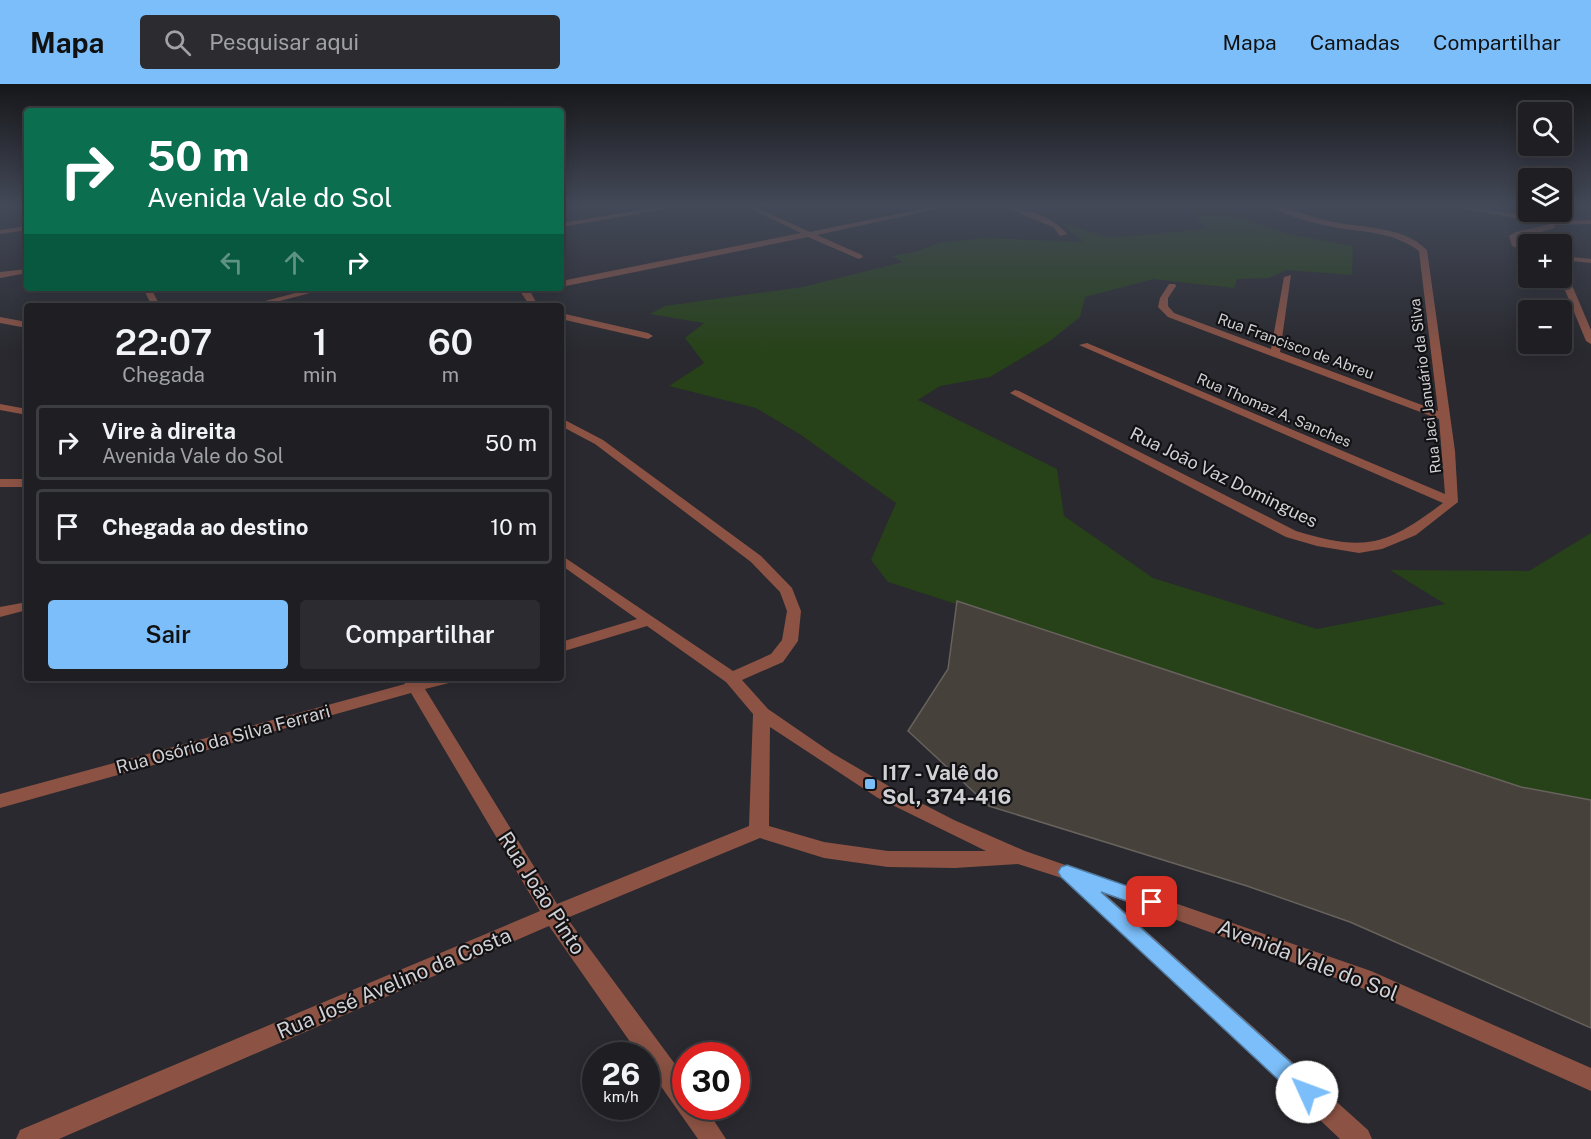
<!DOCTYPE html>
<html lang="pt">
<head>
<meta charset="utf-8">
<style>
	body { margin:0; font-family:"Public Sans",sans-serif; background:#2c2c30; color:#f1f3f6; height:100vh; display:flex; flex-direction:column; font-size:22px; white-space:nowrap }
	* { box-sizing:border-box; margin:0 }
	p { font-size:20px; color:#a1a2a6 }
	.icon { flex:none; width:33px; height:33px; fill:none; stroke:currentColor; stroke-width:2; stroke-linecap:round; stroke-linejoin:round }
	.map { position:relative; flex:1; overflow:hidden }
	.side { position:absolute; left:24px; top:219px; width:540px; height:378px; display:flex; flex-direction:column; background:#1f1f23; border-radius:6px; box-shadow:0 3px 15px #0003,0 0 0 2px #3c3d41 }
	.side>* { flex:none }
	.banner { position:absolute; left:24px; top:24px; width:540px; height:183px; border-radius:6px; box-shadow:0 3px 15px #0003,0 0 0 2px #3c3d41; background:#0b6e4f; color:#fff; overflow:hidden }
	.buttons { position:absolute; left:1518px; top:18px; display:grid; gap:12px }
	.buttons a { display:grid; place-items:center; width:54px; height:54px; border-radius:6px; background:#1f1f23; box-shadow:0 3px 15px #0003,0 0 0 2px #3c3d41; font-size:30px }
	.speed { position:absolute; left:582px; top:958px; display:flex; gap:12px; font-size:30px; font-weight:700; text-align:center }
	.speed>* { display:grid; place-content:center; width:78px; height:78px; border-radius:50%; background:#1f1f23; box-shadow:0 3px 15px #0003,0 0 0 2px #3c3d41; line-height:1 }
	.speed small { font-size:15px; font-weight:400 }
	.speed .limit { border:9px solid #d22; background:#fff; color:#111 }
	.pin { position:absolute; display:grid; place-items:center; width:51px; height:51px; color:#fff; margin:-26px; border-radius:12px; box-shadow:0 3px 9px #0006 }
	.me { position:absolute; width:66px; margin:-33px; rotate:313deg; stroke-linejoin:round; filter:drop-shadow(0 0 4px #0008) }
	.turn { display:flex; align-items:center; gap:21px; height:126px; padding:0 24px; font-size:27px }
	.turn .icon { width:78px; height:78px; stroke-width:2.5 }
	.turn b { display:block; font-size:42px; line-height:51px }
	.lanes { display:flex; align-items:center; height:57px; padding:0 24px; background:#0003; justify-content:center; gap:30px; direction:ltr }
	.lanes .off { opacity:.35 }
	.eta { display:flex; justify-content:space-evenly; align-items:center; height:102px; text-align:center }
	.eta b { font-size:36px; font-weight:600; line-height:42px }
	.action { display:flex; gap:12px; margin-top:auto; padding:12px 24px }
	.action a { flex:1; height:69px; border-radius:6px; background:#7cbef9; color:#111; font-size:24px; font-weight:600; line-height:69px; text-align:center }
	.action a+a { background:#2c2c30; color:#f1f3f6 }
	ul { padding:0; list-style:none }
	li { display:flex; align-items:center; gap:18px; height:75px; margin:0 12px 9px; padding:0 12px; border:3px solid #3c3d41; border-radius:6px }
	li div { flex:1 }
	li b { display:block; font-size:22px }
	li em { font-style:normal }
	header { display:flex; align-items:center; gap:36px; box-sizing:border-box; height:84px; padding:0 30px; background:#7cbef9; color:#111 }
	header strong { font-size:28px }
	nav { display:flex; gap:33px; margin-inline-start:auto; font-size:21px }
	.search { width:420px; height:54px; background:#2c2c30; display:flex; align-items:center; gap:15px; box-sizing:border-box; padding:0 21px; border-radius:6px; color:#a1a2a6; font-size:22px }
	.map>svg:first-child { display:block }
	.green { fill:#274218 }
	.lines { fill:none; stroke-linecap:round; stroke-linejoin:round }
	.stream { fill:#0b5464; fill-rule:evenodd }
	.building { fill:#46413b; stroke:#68625d; stroke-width:1.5 }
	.minor { fill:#8c5344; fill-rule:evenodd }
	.route { fill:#7cbef9; stroke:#517ca2; stroke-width:1.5 }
	.poi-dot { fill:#7cbef9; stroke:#121215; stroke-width:2 }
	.labels { text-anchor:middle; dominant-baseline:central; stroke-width:4.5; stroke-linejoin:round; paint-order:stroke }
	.far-street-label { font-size:15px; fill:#d1d1d5; stroke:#121215 }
	.street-label { font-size:18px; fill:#d1d1d5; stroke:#121215 }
	.near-poi-label { font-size:21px; font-weight:bold; fill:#d1d1d5; stroke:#121215; text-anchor:start }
	.near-street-label { font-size:21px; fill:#d1d1d5; stroke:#121215 }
</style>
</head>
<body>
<header>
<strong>Mapa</strong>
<div class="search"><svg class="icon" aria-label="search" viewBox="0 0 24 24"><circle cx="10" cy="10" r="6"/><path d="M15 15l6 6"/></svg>Pesquisar aqui</div>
<nav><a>Mapa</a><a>Camadas</a><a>Compartilhar</a></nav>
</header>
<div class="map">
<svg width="1591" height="1055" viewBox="0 0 1591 1055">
	<rect width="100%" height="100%" fill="#29292f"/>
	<path class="green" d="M 1185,121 L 1204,121 L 1287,150 L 1353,162 L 1352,191 L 1286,186 L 1269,194 L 1237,195 L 1234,204 L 1153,195 L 1085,213 L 1080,233 L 1050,257 L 990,293 L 940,302 L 918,316 L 1057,385 L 1064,432 L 1153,494 L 1317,545 L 1445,520 L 1390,486 L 1529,487 L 1591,449 L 1591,716 L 1521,703 L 888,498 L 871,476 L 896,419 L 801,351 L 756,324 L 669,302 L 704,279 L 685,254 L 704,239 L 650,230 L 665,222 L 803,203 L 903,178 L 892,172 L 914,168 L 939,159 L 984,154 L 1084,158 L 1059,137 L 1108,154 L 1207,145 Z"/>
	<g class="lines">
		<path class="stream" d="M 23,146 L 25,146 L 27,152 L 23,148 Z"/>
	</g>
	<path class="building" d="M 957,517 L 1521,703 L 1591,716 L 1591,944 L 1350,838 L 1247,802 L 989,722 L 908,647 L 948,585 Z"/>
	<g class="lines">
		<path class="minor" d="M 671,121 L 689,121 L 561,143 L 561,139 Z
			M 742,121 L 751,121 L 810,148 L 941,121 L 956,121 L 817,151 L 862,171 L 863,173 L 859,175 L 808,153 L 561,203 L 561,197 L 801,149 Z
			M 999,121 C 1020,121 1054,133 1067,150 L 1060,152 L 1053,143 Z
			M 1266,121 C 1286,121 1305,131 1325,136 C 1358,145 1401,140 1427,166 L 1455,367 L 1458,418 L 1416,451 L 1382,465 L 1359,469 L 1317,462 L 1286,453 L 1010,309 L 1015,306 L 1019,307 L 1296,447 C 1365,468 1386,462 1443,419 L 1079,261 L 1087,259 L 1445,410 L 1439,335 L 1168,233 L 1158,223 L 1160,214 L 1169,200 L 1175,200 L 1176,202 L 1168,214 L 1168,222 L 1174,229 L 1271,265 L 1284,193 L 1291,191 L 1280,268 L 1438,327 L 1419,167 C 1395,149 1367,148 1338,144 C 1315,140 1286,132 1266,121 Z
			M 1438,121 C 1489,121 1539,140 1591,136 L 1591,140 L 1555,141 L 1555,144 L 1516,155 L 1518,159 L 1528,163 L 1528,168 L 1512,162 L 1509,152 L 1516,148 L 1551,140 Z
			M 27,142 L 27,146 L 0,150 L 0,146 Z
			M 1562,172 L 1591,175 L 1591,179 L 1562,176 Z
			M 27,185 L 27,189 L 0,194 L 0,188 Z
			M 1562,185 L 1566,187 L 1591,246 L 1591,260 L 1586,257 L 1560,194 Z
			M 143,204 L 151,204 L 160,222 L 152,222 Z
			M 314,204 L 329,204 L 261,222 L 246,222 Z
			M 518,204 L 529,205 L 538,222 L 530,222 Z
			M 561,229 L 648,249 L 653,252 L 648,255 L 561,235 Z
			M 0,233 L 27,238 L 27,244 L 0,239 Z
			M 0,320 L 27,325 L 27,331 L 0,326 Z
			M 561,334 L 603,356 L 761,472 L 792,504 L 801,527 L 798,557 L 783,578 L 742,596 L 768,625 L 832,669 L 892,704 L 954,736 L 1025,767 L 1371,887 L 1591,984 L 1591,1007 L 1355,901 L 1105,810 L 1368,1046 L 1372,1055 L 1340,1055 L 1065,795 L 1018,780 L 955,784 L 888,783 L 824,774 L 760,754 L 567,834 L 686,995 L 686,1023 L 705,1023 L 726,1055 L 698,1055 L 646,981 L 646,972 L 640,972 L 549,842 L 59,1055 L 16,1055 L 20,1046 L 540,827 L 411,609 L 0,724 L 0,710 L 405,600 L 402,594 L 418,594 L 420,596 L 455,594 L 453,598 L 425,605 L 557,820 L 749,742 L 753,630 L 726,598 L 647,542 L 561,568 L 561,558 L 637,535 L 561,481 L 561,471 L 733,587 L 771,570 L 782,556 L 787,527 L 780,508 L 751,478 L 595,360 L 561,342 ZM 770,643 L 878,714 L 986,767 L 888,767 L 824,758 L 769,742 Z
			M 0,395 L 27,395 L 27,403 L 0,403 Z
			M 27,518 L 27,526 L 0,533 L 0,523 Z"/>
	</g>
	<linearGradient id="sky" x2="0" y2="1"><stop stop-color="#17171a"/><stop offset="0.45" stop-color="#434958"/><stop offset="1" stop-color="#434958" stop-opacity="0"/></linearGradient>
	<rect width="1591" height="269" fill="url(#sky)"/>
	<path class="route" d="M 1067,781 L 1159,813 L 1161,818 L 1159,824 L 1152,826 L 1101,808 L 1315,1000 L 1318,1008 L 1315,1015 L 1307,1019 L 1299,1015 L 1061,793 L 1058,788 L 1061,783 Z"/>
	<rect class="poi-dot" x="864" y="694" width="12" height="12" rx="3"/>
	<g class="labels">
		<g class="far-street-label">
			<text transform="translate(1296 262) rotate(20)">Rua Francisco de Abreu</text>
			<text transform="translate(1425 302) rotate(-97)">Rua Jaci Januário da Silva</text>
			<text transform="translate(1274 326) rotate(23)">Rua Thomaz A. Sanches</text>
		</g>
		<g class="street-label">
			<text transform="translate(1224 393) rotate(26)">Rua João Vaz Domingues</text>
			<text transform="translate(223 655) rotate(-15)">Rua Osório da Silva Ferrari</text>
		</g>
		<g class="near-poi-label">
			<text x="882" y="688">I17 - Valê do<tspan x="882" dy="24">Sol, 374-416</tspan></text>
		</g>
		<g class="near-street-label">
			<text transform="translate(542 809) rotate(57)">Rua João Pinto</text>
			<text transform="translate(1308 876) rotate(21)">Avenida Vale do Sol</text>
			<text transform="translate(394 899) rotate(-23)">Rua José Avelino da Costa</text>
		</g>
	</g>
</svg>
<div class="buttons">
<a><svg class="icon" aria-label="search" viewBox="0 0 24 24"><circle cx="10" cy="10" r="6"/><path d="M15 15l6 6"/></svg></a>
<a><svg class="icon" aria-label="layers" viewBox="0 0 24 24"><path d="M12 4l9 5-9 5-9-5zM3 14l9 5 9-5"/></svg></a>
<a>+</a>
<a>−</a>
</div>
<div class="speed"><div>26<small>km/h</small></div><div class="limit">30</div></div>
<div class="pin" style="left:1152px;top:818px;background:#d93025"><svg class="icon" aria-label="arrive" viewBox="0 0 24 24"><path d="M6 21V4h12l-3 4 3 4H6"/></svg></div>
<svg class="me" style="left:1307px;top:1008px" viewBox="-20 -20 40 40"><circle r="19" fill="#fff"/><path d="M0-13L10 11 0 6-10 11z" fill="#7cbef9"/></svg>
<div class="banner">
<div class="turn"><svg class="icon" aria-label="right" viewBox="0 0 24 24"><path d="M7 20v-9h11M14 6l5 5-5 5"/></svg><div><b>50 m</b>Avenida Vale do Sol</div></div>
<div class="lanes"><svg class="icon off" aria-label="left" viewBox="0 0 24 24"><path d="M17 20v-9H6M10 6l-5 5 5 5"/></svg><svg class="icon off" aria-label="ahead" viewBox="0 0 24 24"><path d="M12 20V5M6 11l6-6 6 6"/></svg><svg class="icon" aria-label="right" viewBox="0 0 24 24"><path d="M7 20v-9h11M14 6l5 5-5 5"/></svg></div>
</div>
<section class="side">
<div class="eta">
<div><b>22:07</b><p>Chegada</p></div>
<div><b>1</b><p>min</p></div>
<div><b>60</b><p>m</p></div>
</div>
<ul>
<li><svg class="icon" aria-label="right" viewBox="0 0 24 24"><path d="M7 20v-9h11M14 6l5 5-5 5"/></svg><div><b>Vire à direita</b><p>Avenida Vale do Sol</p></div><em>50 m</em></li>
<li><svg class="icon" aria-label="arrive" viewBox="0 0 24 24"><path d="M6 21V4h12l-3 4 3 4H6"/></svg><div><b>Chegada ao destino</b></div><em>10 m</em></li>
</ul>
<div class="action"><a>Sair</a><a>Compartilhar</a></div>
</section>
</div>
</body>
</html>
